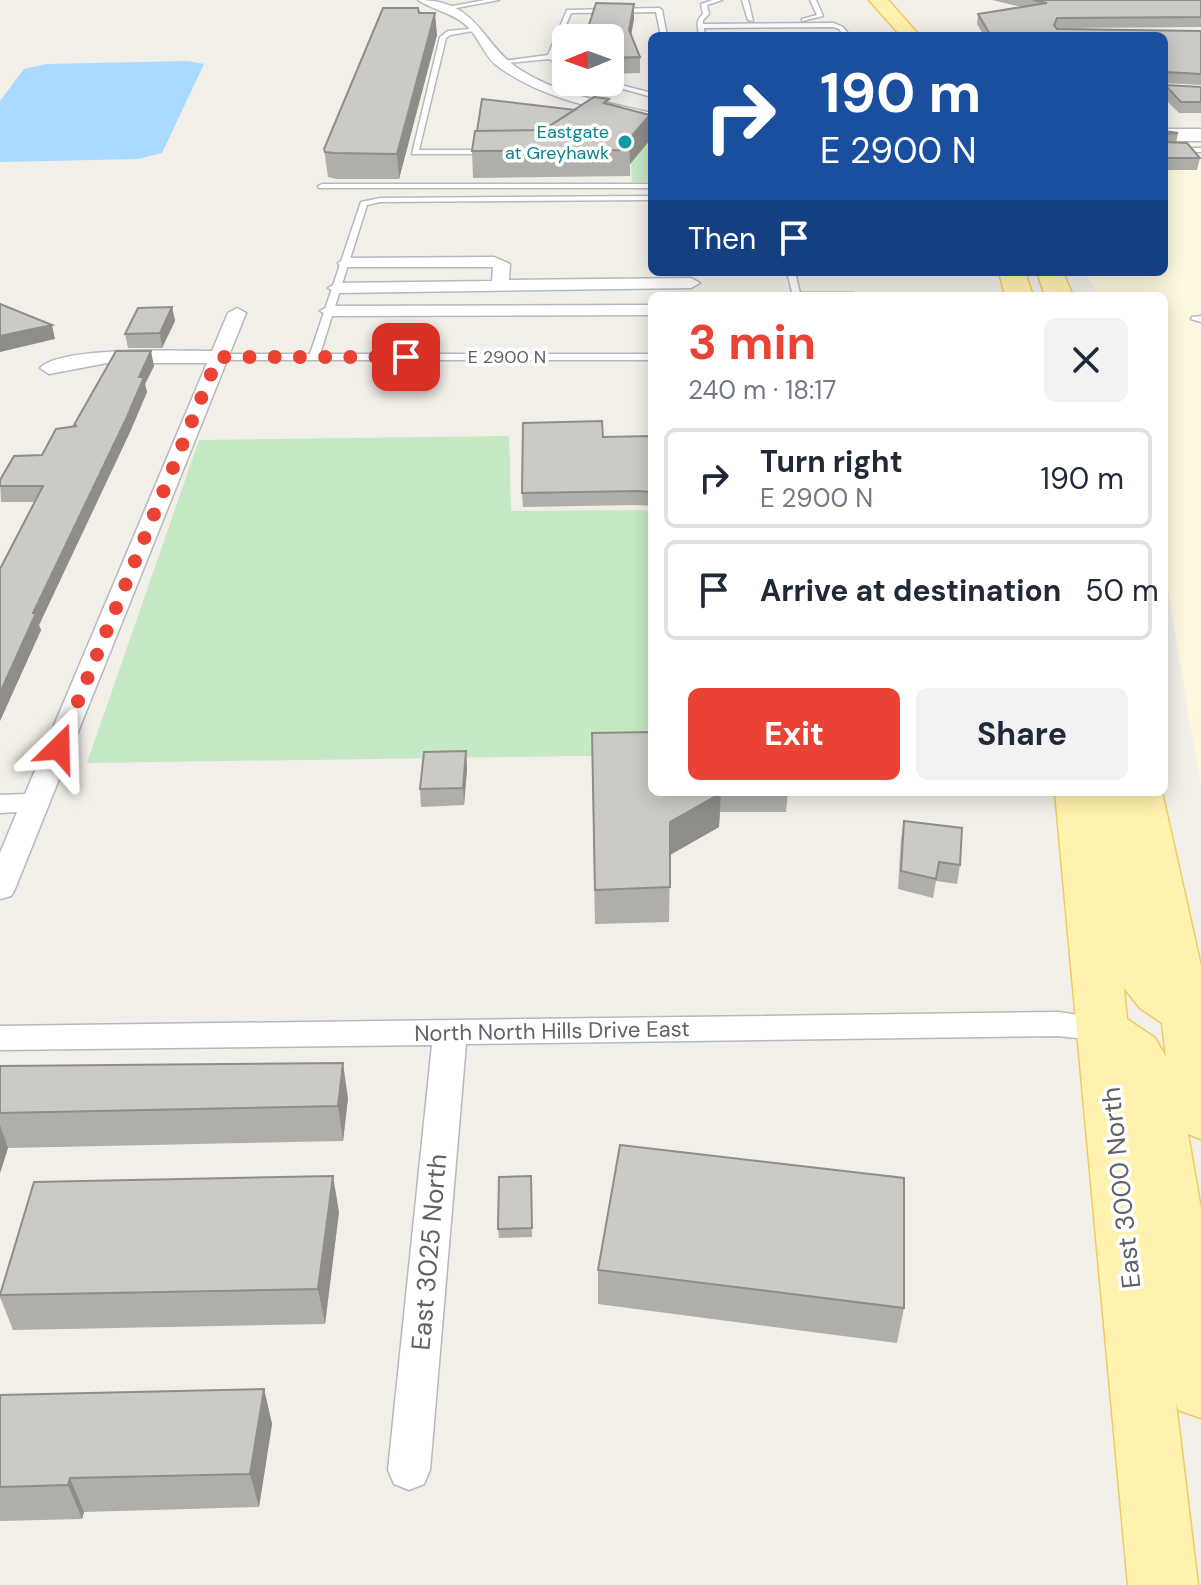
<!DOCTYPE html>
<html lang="en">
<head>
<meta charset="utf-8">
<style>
	body { margin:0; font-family:"DM Sans",sans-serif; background:#f2f2f3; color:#1f2937; height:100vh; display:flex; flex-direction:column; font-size:30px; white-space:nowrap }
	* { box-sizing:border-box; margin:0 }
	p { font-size:26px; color:#747a83 }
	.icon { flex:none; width:44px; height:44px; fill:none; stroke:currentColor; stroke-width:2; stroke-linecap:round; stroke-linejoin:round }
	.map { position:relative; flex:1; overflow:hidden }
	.details { position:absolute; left:648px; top:292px; width:520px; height:504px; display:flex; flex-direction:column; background:#fff; border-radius:12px; box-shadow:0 4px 20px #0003 }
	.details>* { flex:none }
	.guide { position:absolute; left:648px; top:32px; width:520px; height:244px; border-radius:12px; box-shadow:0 4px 20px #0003; background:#1a4fa0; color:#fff; overflow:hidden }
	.needle { width:52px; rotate:269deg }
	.fabs { position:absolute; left:552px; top:24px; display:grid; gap:16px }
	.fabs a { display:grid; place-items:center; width:72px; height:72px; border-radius:12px; background:#fff; box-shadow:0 4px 20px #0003; font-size:40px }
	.pin { position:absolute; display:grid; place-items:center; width:68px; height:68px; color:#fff; margin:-34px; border-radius:16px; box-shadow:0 4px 12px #0006 }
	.me { position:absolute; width:88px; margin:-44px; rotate:22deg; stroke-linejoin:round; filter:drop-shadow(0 0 6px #0008) }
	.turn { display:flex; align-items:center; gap:28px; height:168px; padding:0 40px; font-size:36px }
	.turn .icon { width:104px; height:104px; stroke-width:2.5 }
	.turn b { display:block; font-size:56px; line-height:68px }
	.then { display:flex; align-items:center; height:76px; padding:0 40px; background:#0003; gap:16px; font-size:30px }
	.round { display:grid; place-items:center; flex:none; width:84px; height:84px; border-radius:12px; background:#f2f2f3 }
	.overview { display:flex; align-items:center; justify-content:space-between; height:136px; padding:0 40px }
	h1 { font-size:48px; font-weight:700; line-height:60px; color:#ea4335 }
	.cta { display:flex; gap:16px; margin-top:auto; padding:16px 40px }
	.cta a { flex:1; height:92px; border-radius:12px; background:#ea4335; color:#fff; font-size:32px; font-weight:700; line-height:92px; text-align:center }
	.cta a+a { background:#f2f2f3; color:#1f2937 }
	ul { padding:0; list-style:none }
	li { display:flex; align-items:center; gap:24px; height:100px; margin:0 16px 12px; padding:0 24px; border:4px solid #e0e1e3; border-radius:12px }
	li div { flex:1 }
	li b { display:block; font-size:30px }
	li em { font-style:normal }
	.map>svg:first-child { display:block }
	.commercial { fill:#fef7e0 }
	.green { fill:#c5e8c5 }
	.water { fill:#aadaff }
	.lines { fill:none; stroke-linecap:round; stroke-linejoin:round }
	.lane-casing { stroke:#b5b8bc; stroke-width:3 }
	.street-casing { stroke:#b5b8bc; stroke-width:3 }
	.secondary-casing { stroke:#b6babf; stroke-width:3 }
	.primary-casing { stroke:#f2c960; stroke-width:3 }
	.lane { fill:#fff; fill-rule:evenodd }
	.street { fill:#fff; fill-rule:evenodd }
	.secondary { fill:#fff; fill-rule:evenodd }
	.primary { fill:#fff2af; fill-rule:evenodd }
	.wall { fill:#afaea9 }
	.shaded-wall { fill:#8f8d8a }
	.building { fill:#cccac5; stroke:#8f8d8a; stroke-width:2 }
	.route { stroke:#ea4335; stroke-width:14; stroke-dasharray:0 25.2 }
	.culture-dot { fill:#0f9aa8; stroke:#fff; stroke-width:3 }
	.labels { text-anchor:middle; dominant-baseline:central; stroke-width:7; stroke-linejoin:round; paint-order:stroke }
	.far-culture-label { font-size:18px; fill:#0d838f; stroke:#fff; text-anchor:end }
	.far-street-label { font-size:18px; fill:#5f6368; stroke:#fff }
	.street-label { font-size:22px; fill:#5f6368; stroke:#fff }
	.near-street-label { font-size:26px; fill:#5f6368; stroke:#fff }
</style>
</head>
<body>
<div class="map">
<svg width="1201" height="1585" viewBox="0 0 1201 1585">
	<rect width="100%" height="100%" fill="#f1efe8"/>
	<path class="commercial" d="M 1164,142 L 1201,142 L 1201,788 L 1164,568 L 1164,296 L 1098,296 L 1086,272 L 1164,272 Z"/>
	<path class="green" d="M 652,138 L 652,182 L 632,182 L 631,161 Z
		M 509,436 L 511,511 L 652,510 L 652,755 L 87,763 L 199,440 Z"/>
	<path class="water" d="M 188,61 L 204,64 L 162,153 L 138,159 L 0,162 L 0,101 L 24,69 L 47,64 Z"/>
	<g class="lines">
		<g class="lane-casing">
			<path id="lane" d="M 485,0 L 499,0 L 445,10 L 442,8 Z
				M 713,0 L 722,0 L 707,5 L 709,14 L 703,20 L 703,24 L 834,23 L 843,27 L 850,36 L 844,36 L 839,29 L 833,27 L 704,28 L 705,36 L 699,36 C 698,25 695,22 703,14 L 701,4 Z
				M 742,0 L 748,0 L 753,21 L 748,20 Z
				M 810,0 L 816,0 L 823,16 L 802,21 L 802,19 L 817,15 Z
				M 659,8 L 662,10 L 667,36 L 661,36 L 656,12 L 571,13 L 553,56 L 566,63 L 566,68 L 549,59 L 499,64 L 496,62 L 548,55 L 567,10 Z
				M 479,28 L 479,30 L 450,35 L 446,38 L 419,150 L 489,150 L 493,152 L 489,154 L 412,154 L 440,37 L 448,31 Z
				M 598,82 L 609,82 L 652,93 L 652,97 Z
				M 1164,148 L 1201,148 L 1201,152 L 1164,152 Z
				M 322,184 L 652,184 L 652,188 L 319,188 L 318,186 Z
				M 652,196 L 652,200 L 380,202 L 367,205 L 320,354 L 652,354 L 652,360 L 218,360 L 213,357 L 218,354 L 310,354 L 361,202 L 380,198 Z
				M 787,272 L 795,272 L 800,293 L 853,293 L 857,296 L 793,296 Z
				M 1201,316 L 1201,322 L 1191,319 L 1192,317 Z"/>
		</g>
		<g class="street-casing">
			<path id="street" d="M 418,0 C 480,0 480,45 522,71 C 561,95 608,103 652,113 L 652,121 C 599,109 541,99 496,65 C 482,53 478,33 462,22 C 449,12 431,9 418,0 Z
				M 494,257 L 510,264 L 509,280 L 691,278 L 700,283 L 691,288 L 337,293 L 328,288 L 337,283 L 492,281 L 493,267 L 340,267 L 338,263 L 346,258 Z
				M 652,305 L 652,315 L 329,316 L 320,311 L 329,306 Z
				M 237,308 L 246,313 L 15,889 L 11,896 L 0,899 L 0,853 L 17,812 L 0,813 L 0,795 L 25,794 L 207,363 L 107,363 L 49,374 L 40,368 C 60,346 179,351 212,351 L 228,313 Z
				M 1058,1012 L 1116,1020 L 1121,1029 L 1116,1038 L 1104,1041 L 1058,1036 L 466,1044 L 430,1470 L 424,1484 L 409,1490 L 394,1484 L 388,1470 L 432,1045 L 0,1050 L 0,1026 Z"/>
		</g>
		<g class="secondary-casing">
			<path id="secondary" d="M 1164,129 L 1201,129 L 1201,141 L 1164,141 Z"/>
		</g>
		<g class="primary-casing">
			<path id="primary" d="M 869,0 L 888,0 L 920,36 L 901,36 Z
				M 999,272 L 1025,272 L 1033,296 L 1005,296 Z
				M 1037,272 L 1063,272 L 1073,296 L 1045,296 Z
				M 1055,792 L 1162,792 L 1201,966 L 1201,1139 L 1188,1134 L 1201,1209 L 1201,1418 L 1178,1410 L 1176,1403 L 1198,1585 L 1128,1585 ZM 1124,988 L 1140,1008 L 1162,1023 L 1166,1057 L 1155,1038 L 1127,1019 Z"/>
		</g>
		<use href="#lane" class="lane"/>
		<use href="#street" class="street"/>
		<use href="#secondary" class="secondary"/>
		<use href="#primary" class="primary"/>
	</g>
	<path class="wall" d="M 992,0 L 1201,0 L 1201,27 L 1056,28 L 1201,31 L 1201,85 L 1164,83 L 1164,36 L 984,36 L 977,24 L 978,14 L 1021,7 Z
		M 419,13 L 437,35 L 399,179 L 337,179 L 328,177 L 324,149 Z
		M 634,19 L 631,35 L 640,57 L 640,73 L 610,74 L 610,38 L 588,38 L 588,28 Z
		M 1165,85 L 1201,87 L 1201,113 L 1179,113 L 1164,98 Z
		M 609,104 L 650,140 L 630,164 L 630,176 L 473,178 L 472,151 L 575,110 Z
		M 1164,125 L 1164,131 L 1178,133 L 1176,143 L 1200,158 L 1197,170 L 1164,170 Z
		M 172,307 L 175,321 L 162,348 L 128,348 L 125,334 Z
		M 154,366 L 145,384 L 147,392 L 130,432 L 39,625 L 41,630 L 0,721 L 35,502 L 1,502 L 0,480 L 42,455 L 74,426 Z
		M 652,436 L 652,506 L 637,505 L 523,507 L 522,493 L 603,437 Z
		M 466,751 L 467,769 L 464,805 L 421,807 L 420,789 Z
		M 592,766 L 652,792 L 788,792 L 786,812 L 720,812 L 719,827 L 670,855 L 669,922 L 595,924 Z
		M 904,821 L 960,865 L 957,884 L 936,881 L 933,898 L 898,889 L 901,839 Z
		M 0,1066 L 348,1098 L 343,1141 L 8,1148 L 0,1173 Z
		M 531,1176 L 532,1237 L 499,1238 L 498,1229 Z
		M 339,1212 L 325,1324 L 13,1330 L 0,1297 L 0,1293 Z
		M 598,1270 L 904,1308 L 897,1343 L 598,1304 Z
		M 264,1389 L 272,1424 L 259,1507 L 84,1512 L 82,1519 L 0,1521 L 0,1395 Z"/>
	<path class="shaded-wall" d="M 634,4 L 634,19 L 629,46 L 629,30 Z
		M 435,13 L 437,35 L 399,179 L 397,154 Z
		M 650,115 L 650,140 L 630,164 L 629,139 Z
		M 172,307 L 175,321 L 162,348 L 160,333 Z
		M 52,325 L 55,339 L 0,352 L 0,336 Z
		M 151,351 L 154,366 L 145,384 L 147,392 L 130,432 L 39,625 L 41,630 L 0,721 L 0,693 L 33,613 Z
		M 466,751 L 467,769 L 464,805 L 463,788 Z
		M 721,793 L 719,827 L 668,856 L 670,822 Z
		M 343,1063 L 348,1098 L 343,1141 L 338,1106 Z
		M 0,1125 L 8,1148 L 0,1173 Z
		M 333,1176 L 339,1212 L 325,1324 L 318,1289 Z
		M 264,1389 L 272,1424 L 259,1507 L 250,1474 Z
		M 70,1478 L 84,1512 L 82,1519 L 68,1485 Z"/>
	<path class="building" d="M 1033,0 L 1201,0 L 1201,17 L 1057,18 L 1054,25 L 1057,29 L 1201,31 L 1201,74 L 1166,72 L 1164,74 L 1164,36 L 991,36 L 978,14 L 1047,3 Z
		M 596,3 L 634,4 L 629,30 L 640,57 L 610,58 L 610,38 L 591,38 L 588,28 Z
		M 383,8 L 418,8 L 419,13 L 435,13 L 397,154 L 334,153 L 325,152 L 324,149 Z
		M 1165,85 L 1201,87 L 1201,102 L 1181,102 Z
		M 594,97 L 609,99 L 604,103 L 650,115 L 629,139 L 630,150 L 472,151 L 475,131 L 543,130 Z
		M 482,99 L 575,110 L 543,130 L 477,131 Z
		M 1164,125 L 1164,131 L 1178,133 L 1164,134 L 1164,142 L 1187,143 L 1200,158 L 1164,158 Z
		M 0,304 L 52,325 L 0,336 Z
		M 172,307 L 160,333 L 125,334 L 138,308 Z
		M 116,351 L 151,351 L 139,377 L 144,377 L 127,417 L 33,613 L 36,613 L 0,693 L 0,569 L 43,486 L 0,486 L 0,480 L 14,456 L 42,455 L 56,429 L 77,426 L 74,425 Z
		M 602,421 L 603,437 L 652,436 L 652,492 L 637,491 L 522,493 L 523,423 Z
		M 652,732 L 652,792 L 721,792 L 721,793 L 670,822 L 670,887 L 595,890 L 592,733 Z
		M 466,751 L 463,788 L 420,789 L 424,752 Z
		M 904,821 L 962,828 L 960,865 L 939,862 L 936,879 L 901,871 Z
		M 343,1063 L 338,1106 L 0,1113 L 0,1066 Z
		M 620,1145 L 904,1178 L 904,1308 L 598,1270 Z
		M 333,1176 L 318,1289 L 0,1295 L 34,1182 Z
		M 531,1176 L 532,1228 L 498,1229 L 499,1177 Z
		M 264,1389 L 250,1474 L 70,1478 L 68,1485 L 0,1487 L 0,1395 Z"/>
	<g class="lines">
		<path class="route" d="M 59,748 L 218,357 L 406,357"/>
	</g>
	<circle class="culture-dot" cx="625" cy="142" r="8"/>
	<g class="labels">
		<g class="far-culture-label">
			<text x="609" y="132">Eastgate<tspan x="609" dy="21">at Greyhawk</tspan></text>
		</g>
		<g class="far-street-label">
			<text x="507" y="357">E 2900 N</text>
		</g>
		<g class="street-label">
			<text transform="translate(552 1031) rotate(-1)">North North Hills Drive East</text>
		</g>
		<g class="near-street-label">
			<text transform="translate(1121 1188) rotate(-96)">East 3000 North</text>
			<text transform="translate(429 1252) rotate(-85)">East 3025 North</text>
		</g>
	</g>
</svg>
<div class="fabs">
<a><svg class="needle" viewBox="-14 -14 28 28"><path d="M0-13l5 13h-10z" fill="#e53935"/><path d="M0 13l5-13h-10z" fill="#747a83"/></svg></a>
</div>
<div class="pin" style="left:406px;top:357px;background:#d93025"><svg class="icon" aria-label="arrive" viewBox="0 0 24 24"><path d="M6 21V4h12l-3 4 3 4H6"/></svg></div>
<svg class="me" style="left:59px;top:748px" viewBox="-20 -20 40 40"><path d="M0-17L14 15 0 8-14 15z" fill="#ea4335" stroke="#fff" stroke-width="4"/></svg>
<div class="guide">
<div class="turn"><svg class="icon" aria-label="right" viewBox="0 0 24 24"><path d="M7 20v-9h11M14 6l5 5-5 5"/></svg><div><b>190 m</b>E 2900 N</div></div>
<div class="then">Then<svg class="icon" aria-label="arrive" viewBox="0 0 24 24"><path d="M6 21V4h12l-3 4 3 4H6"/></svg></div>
</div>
<section class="details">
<div class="overview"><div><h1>3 min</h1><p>240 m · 18:17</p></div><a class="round"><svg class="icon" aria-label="close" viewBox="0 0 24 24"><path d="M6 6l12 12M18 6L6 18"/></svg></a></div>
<ul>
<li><svg class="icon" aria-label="right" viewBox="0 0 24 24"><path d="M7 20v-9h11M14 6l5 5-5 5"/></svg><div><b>Turn right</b><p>E 2900 N</p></div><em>190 m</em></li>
<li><svg class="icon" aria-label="arrive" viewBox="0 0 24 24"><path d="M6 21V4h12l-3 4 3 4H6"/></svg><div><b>Arrive at destination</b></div><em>50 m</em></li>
</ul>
<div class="cta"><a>Exit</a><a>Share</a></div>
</section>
</div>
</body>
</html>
